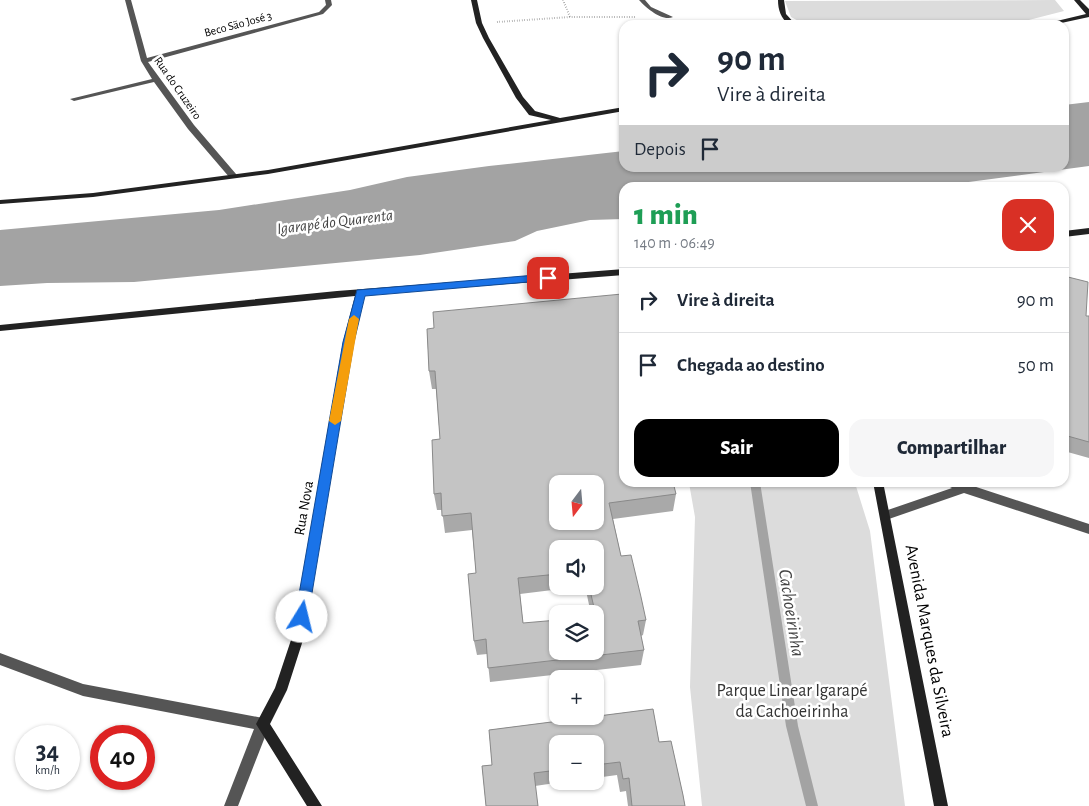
<!DOCTYPE html>
<html lang="pt">
<head>
<meta charset="utf-8">
<style>
	body { margin:0; font-family:"Alegreya Sans",sans-serif; background:#f6f6f7; color:#1f2937; height:100vh; display:flex; flex-direction:column; font-size:19px; white-space:nowrap }
	* { box-sizing:border-box; margin:0 }
	p { font-size:16px; color:#747a83 }
	.icon { flex:none; width:28px; height:28px; fill:none; stroke:currentColor; stroke-width:2; stroke-linecap:round; stroke-linejoin:round }
	.map { position:relative; flex:1; overflow:hidden }
	.side { position:absolute; left:619px; top:182px; width:450px; height:305px; display:flex; flex-direction:column; background:#fff; border-radius:15px; box-shadow:0 1px 4px #0004 }
	.side>* { flex:none }
	.hud { position:absolute; left:619px; top:20px; width:450px; height:152px; border-radius:15px; box-shadow:0 1px 4px #0004; background:#fff; color:#1f2937; overflow:hidden }
	.needle { width:32px; rotate:196deg }
	.controls { position:absolute; left:549px; top:475px; display:grid; gap:10px }
	.controls a { display:grid; place-items:center; width:55px; height:55px; border-radius:10px; background:#fff; box-shadow:0 1px 4px #0004; font-size:25px }
	.speed { position:absolute; left:15px; top:725px; display:flex; gap:10px; font-size:25px; font-weight:700; text-align:center }
	.speed>* { display:grid; place-content:center; width:65px; height:65px; border-radius:50%; background:#fff; box-shadow:0 1px 4px #0004; line-height:1 }
	.speed small { font-size:12px; font-weight:400 }
	.speed .limit { border:8px solid #d22; background:#fff; color:#111 }
	.pin { position:absolute; display:grid; place-items:center; width:42px; height:42px; color:#fff; margin:-21px; border-radius:10px; box-shadow:0 2px 8px #0006 }
	.me { position:absolute; width:55px; margin:-28px; rotate:9deg; stroke-linejoin:round; filter:drop-shadow(0 0 4px #0008) }
	.turn { display:flex; align-items:center; gap:18px; height:105px; padding:0 15px; font-size:22px }
	.turn .icon { width:65px; height:65px; stroke-width:2.5 }
	.turn b { display:block; font-size:35px; line-height:42px }
	.then { display:flex; align-items:center; height:48px; padding:0 15px; background:#0003; gap:10px; font-size:19px }
	.round { display:grid; place-items:center; flex:none; width:52px; height:52px; border-radius:15px; background:#f6f6f7 }
	.overview { display:flex; align-items:center; justify-content:space-between; height:85px; padding:0 15px }
	h1 { font-size:30px; font-weight:800; line-height:38px; color:#1e9e55 }
	.button { display:flex; gap:10px; margin-top:auto; padding:10px 15px }
	.button a { flex:1; height:58px; border-radius:15px; background:#000; color:#fff; font-size:20px; font-weight:800; line-height:58px; text-align:center }
	.button a+a { background:#f6f6f7; color:#1f2937 }
	ul { padding:0; list-style:none }
	li { display:flex; align-items:center; gap:15px; height:65px; padding:0 15px; border-top:1px solid #e0e1e3 }
	li div { flex:1 }
	li b { display:block; font-size:19px }
	li em { font-style:normal }
	.map>svg:first-child { display:block }
	.green { fill:#dcdcdc }
	.water { fill:#a3a3a3 }
	.lines { fill:none; stroke-linecap:round; stroke-linejoin:round }
	.stream { fill:#a3a3a3; fill-rule:evenodd }
	.path { stroke:#777; stroke-width:2; stroke-dasharray:0.5 2; stroke-linecap:butt }
	.street { fill:#555; fill-rule:evenodd }
	.secondary { fill:#222; fill-rule:evenodd }
	.wall { fill:#a9a9a9; fill-rule:evenodd }
	.building { fill:#c4c4c4; stroke:#898989; fill-rule:evenodd }
	.route { fill:#1a73e8; stroke:#114b97 }
	.slow { fill:#f59e0b }
	.labels { text-anchor:middle; dominant-baseline:central; stroke-width:5; stroke-linejoin:round; paint-order:stroke }
	.far-street-label { font-size:12px; fill:#000; stroke:#fff }
	.street-label { font-size:15px; fill:#000; stroke:#fff }
	.water-label { font-size:16px; font-style:italic; fill:#444; stroke:#fff }
	.near-street-label { font-size:18px; fill:#000; stroke:#fff }
	.near-park-label { font-size:18px; fill:#333; stroke:#fff }
	.near-water-label { font-size:19px; font-style:italic; fill:#444; stroke:#fff }
</style>
</head>
<body>
<div class="map">
<svg width="1089" height="806" viewBox="0 0 1089 806">
	<rect width="100%" height="100%" fill="#fff"/>
	<path class="green" d="M 1055,0 L 1064,11 L 1009,25 L 806,25 L 791,17 L 785,1 Z
		M 689,483 L 855,483 L 870,531 L 905,806 L 702,806 L 690,687 L 695,517 Z"/>
	<path class="water" d="M 1089,102 L 1089,166 L 923,188 L 624,188 L 624,219 L 590,220 L 537,231 L 515,241 L 420,255 L 134,282 L 47,283 L 0,286 L 0,230 L 219,210 L 350,190 L 407,177 L 489,166 L 624,151 L 624,168 L 1064,168 L 1064,105 Z"/>
	<g class="lines">
		<path class="stream" d="M 750,482 L 760,482 L 798,726 L 818,806 L 806,806 L 786,726 Z"/>
		<path class="path" d="M 563,0 L 570,17
			M 687,21 L 703,25
			M 497,22 L 570,17 L 636,17"/>
		<path class="street" d="M 125,0 L 131,0 L 147,58 L 319,12 L 326,5 L 325,0 L 331,0 L 332,5 L 323,14 L 148,62 L 194,125 L 236,174 L 236,178 L 230,178 L 188,129 L 154,82 L 74,101 L 70,99 L 152,79 L 141,61 Z
			M 639,0 L 645,0 L 651,7 L 673,17 C 663,22 646,8 639,0 Z
			M 945,482 L 961,482 L 1089,524 L 1089,534 L 964,493 L 886,520 L 882,518 L 880,515 L 882,512 L 952,488 L 946,485 Z
			M 0,653 L 83,684 L 268,719 L 270,724 L 238,806 L 224,806 L 254,729 L 83,696 L 0,665 Z"/>
		<path class="secondary" d="M 471,0 L 477,0 L 482,23 L 489,38 L 523,97 L 535,111 L 560,118 L 624,107 L 624,111 L 268,174 L 93,197 L 0,204 L 0,200 L 93,193 L 268,170 L 551,120 L 529,115 L 516,98 L 483,38 L 476,23 Z
			M 778,0 L 784,0 L 786,14 L 796,25 L 789,25 C 781,18 778,10 778,0 Z
			M 1074,0 L 1080,0 L 1089,9 L 1089,17 L 1052,25 L 1040,25 L 1086,14 Z
			M 1089,228 L 1089,234 L 1064,237 L 1064,231 Z
			M 624,269 L 624,275 L 364,295 L 353,342 L 304,637 L 287,690 L 270,724 L 322,806 L 307,806 L 256,724 L 275,688 L 292,637 L 343,342 L 355,296 L 0,331 L 0,325 L 337,291 Z
			M 873,482 L 883,482 L 948,806 L 934,806 Z"/>
	</g>
	<path class="wall" d="M 1064,276 L 1086,316 L 1089,316 L 1089,458 L 1064,451 Z
		M 427,329 L 624,482 L 676,482 L 676,484 L 673,485 L 676,494 L 673,511 L 613,519 L 621,556 L 646,620 L 643,635 L 641,636 L 644,650 L 641,665 L 490,682 L 487,654 L 477,655 L 474,641 L 476,573 L 472,530 L 445,533 L 442,510 L 437,510 L 434,494 L 440,439 L 436,389 L 432,389 L 429,371 ZM 558,549 L 595,549 L 595,586 L 558,586 ZM 585,586 L 591,614 L 595,614 L 595,651 L 523,623 L 520,594 Z
		M 653,709 L 659,742 L 671,741 L 683,795 L 685,806 L 628,806 L 626,791 L 620,792 L 617,775 L 595,778 L 595,744 L 558,744 L 558,781 L 569,781 L 535,786 L 538,806 L 486,806 L 482,766 L 492,765 L 489,730 Z"/>
	<path class="building" d="M 1064,276 L 1088,282 L 1086,316 L 1089,316 L 1089,442 L 1064,435 Z
		M 622,294 L 624,298 L 624,482 L 673,482 L 676,494 L 609,503 L 621,556 L 631,555 L 641,597 L 646,620 L 638,621 L 644,650 L 488,668 L 486,639 L 474,641 L 468,574 L 476,573 L 471,513 L 442,516 L 441,493 L 434,494 L 432,440 L 440,439 L 435,371 L 429,371 L 427,329 L 434,328 L 433,312 ZM 558,484 L 595,484 L 595,521 L 558,521 ZM 558,549 L 595,549 L 595,586 L 589,586 L 596,616 L 595,616 L 595,651 L 558,651 L 558,620 L 523,623 L 518,578 L 558,574 Z
		M 653,709 L 659,742 L 671,741 L 683,795 L 685,806 L 632,806 L 629,778 L 623,779 L 620,762 L 595,765 L 595,744 L 558,744 L 558,770 L 534,773 L 538,806 L 486,806 L 482,766 L 492,765 L 489,730 Z"/>
	<path class="route" d="M 548,274 L 553,278 L 552,280 L 365,296 L 354,342 L 308,617 L 306,621 L 302,623 L 297,621 L 295,617 L 343,342 L 357,290 Z"/>
	<path class="slow" d="M 354,315 L 359,319 L 341,421 L 335,425 L 329,421 L 349,319 Z"/>
	<g class="labels">
		<g class="far-street-label">
			<text transform="translate(238 24) rotate(-15)">Beco São José 3</text>
			<text transform="translate(178 88) rotate(55)">Rua do Cruzeiro</text>
		</g>
		<g class="street-label">
			<text transform="translate(304 508) rotate(-80)">Rua Nova</text>
		</g>
		<g class="water-label">
			<text transform="translate(335 222) rotate(-7)">Igarapé do Quarenta</text>
		</g>
		<g class="near-street-label">
			<text transform="translate(929 641) rotate(79)">Avenida Marques da Silveira</text>
		</g>
		<g class="near-park-label">
			<text x="792" y="691">Parque Linear Igarapé<tspan x="792" dy="21">da Cachoeirinha</tspan></text>
		</g>
		<g class="near-water-label">
			<text transform="translate(791 613) rotate(81)">Cachoeirinha</text>
		</g>
	</g>
</svg>
<div class="controls">
<a><svg class="needle" viewBox="-14 -14 28 28"><path d="M0-13l5 13h-10z" fill="#e53935"/><path d="M0 13l5-13h-10z" fill="#747a83"/></svg></a>
<a><svg class="icon" aria-label="sound" viewBox="0 0 24 24"><path d="M4 9h4l5-4v14l-5-4H4zM17 9q2 3 0 6"/></svg></a>
<a><svg class="icon" aria-label="layers" viewBox="0 0 24 24"><path d="M12 4l9 5-9 5-9-5zM3 14l9 5 9-5"/></svg></a>
<a>+</a>
<a>−</a>
</div>
<div class="speed"><div>34<small>km/h</small></div><div class="limit">40</div></div>
<div class="pin" style="left:548px;top:278px;background:#d93025"><svg class="icon" aria-label="arrive" viewBox="0 0 24 24"><path d="M6 21V4h12l-3 4 3 4H6"/></svg></div>
<svg class="me" style="left:302px;top:617px" viewBox="-20 -20 40 40"><circle r="19" fill="#fff"/><path d="M0-13L10 11 0 6-10 11z" fill="#1a73e8"/></svg>
<div class="hud">
<div class="turn"><svg class="icon" aria-label="right" viewBox="0 0 24 24"><path d="M7 20v-9h11M14 6l5 5-5 5"/></svg><div><b>90 m</b>Vire à direita</div></div>
<div class="then">Depois<svg class="icon" aria-label="arrive" viewBox="0 0 24 24"><path d="M6 21V4h12l-3 4 3 4H6"/></svg></div>
</div>
<section class="side">
<div class="overview"><div><h1>1 min</h1><p>140 m · 06:49</p></div><a class="round" style="background:#d93025;color:#fff"><svg class="icon" aria-label="close" viewBox="0 0 24 24"><path d="M6 6l12 12M18 6L6 18"/></svg></a></div>
<ul>
<li><svg class="icon" aria-label="right" viewBox="0 0 24 24"><path d="M7 20v-9h11M14 6l5 5-5 5"/></svg><div><b>Vire à direita</b></div><em>90 m</em></li>
<li><svg class="icon" aria-label="arrive" viewBox="0 0 24 24"><path d="M6 21V4h12l-3 4 3 4H6"/></svg><div><b>Chegada ao destino</b></div><em>50 m</em></li>
</ul>
<div class="button"><a>Sair</a><a>Compartilhar</a></div>
</section>
</div>
</body>
</html>
